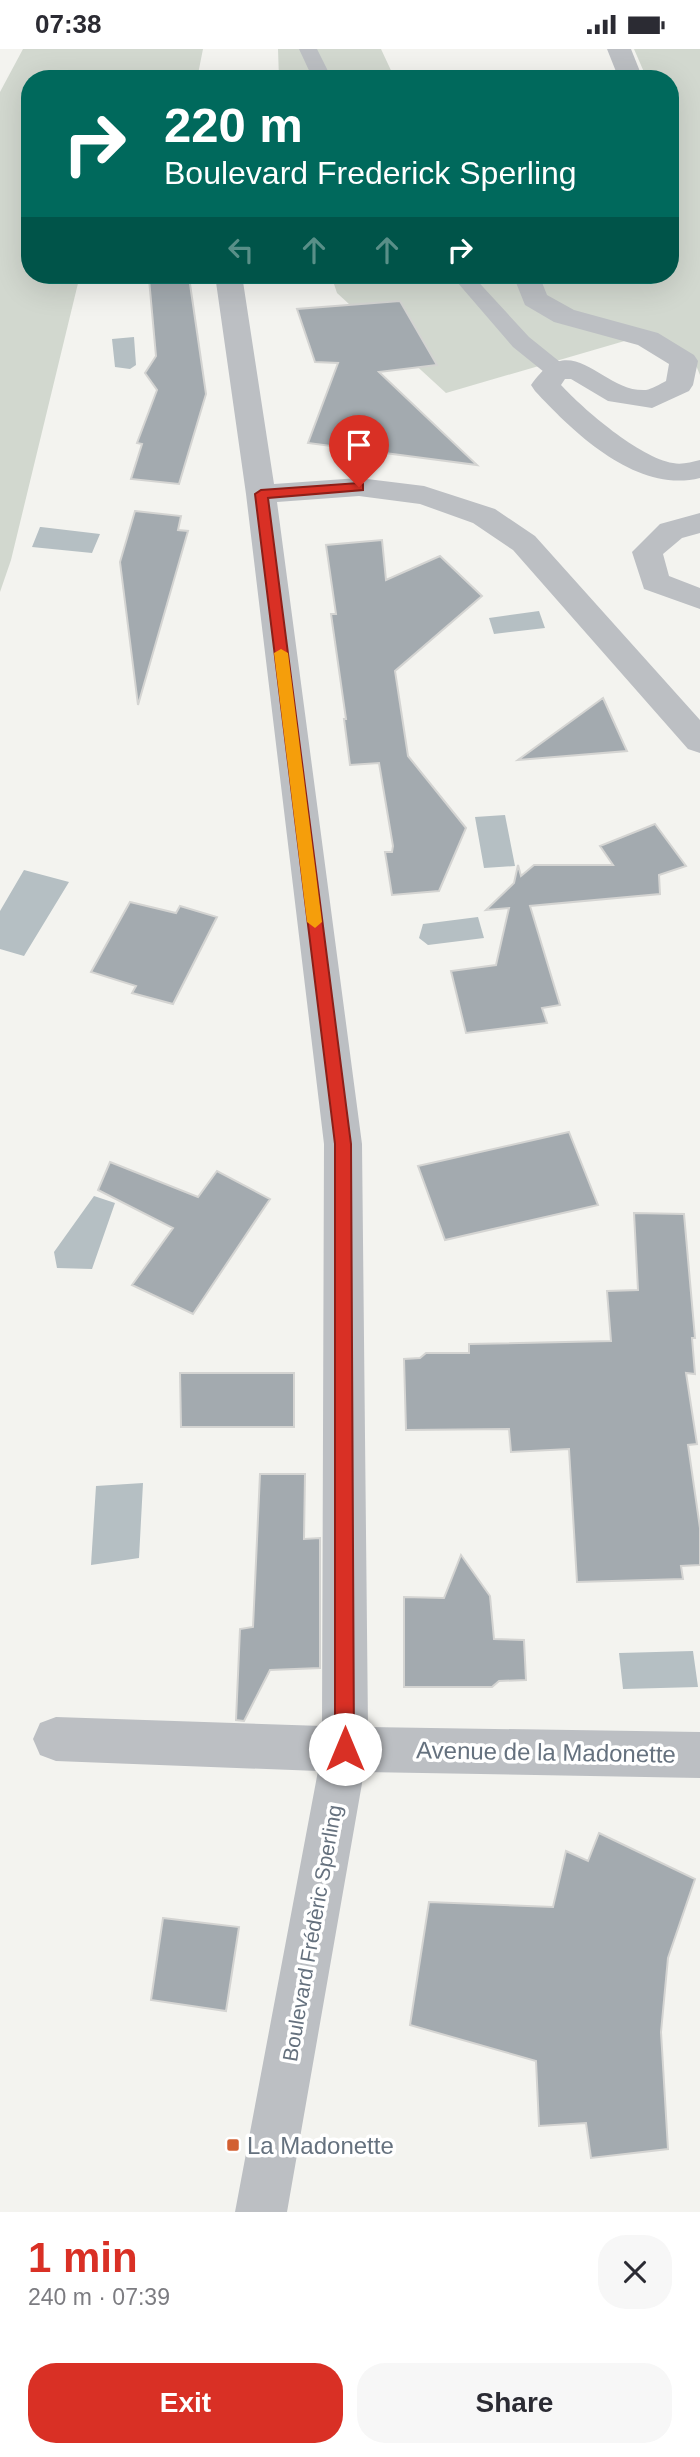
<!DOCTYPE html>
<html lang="en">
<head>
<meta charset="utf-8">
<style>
	body { margin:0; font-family:Helvetica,sans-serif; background:#f7f7f7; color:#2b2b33; height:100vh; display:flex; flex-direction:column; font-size:26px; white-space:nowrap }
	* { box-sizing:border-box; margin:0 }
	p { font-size:23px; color:#7c7c81 }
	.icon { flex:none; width:38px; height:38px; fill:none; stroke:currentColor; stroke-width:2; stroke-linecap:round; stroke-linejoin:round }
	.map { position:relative; height:2163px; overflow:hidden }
	.panel { display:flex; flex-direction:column; background:#fff; flex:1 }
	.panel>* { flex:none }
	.guide { position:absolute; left:21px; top:21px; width:658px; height:214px; border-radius:28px; box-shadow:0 7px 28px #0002; background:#00695c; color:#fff; overflow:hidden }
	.pin { position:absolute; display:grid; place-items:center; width:60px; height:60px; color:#fff; margin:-72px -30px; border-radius:50% 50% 50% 0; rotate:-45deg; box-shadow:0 0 7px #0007 }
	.pin .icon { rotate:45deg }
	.me { position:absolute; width:77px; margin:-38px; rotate:0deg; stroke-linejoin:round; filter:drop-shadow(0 0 5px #0008) }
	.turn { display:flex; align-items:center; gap:24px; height:147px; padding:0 28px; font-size:32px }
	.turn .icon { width:91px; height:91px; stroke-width:2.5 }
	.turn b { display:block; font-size:49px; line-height:60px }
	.lanes { display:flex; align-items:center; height:66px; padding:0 28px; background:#0003; justify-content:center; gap:35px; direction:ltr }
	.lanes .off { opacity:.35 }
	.round { display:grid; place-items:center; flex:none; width:74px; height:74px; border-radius:28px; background:#f7f7f7 }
	.head { display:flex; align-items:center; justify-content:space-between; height:119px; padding:0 28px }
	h1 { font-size:42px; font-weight:700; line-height:52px; color:#d93025 }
	.action { display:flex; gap:14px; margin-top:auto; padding:14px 28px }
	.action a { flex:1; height:80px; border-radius:28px; background:#d93025; color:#fff; font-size:28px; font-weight:700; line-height:80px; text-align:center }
	.action a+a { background:#f7f7f7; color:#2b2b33 }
	.status { display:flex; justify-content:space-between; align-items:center; height:49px; padding:0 35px; background:#fff; direction:ltr }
	.status svg { height:19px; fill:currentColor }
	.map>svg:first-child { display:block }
	.green { fill:#d2d8cf }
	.water { fill:#b5bfc3 }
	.building { fill:#a3aaaf; stroke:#d4d4d2; stroke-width:2 }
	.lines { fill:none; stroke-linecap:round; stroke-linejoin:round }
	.service { fill:#bcbfc3; fill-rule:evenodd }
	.minor { fill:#bcbfc3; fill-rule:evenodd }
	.route { fill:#d93025; stroke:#8d1f18; stroke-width:2 }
	.slow { fill:#f59e0b }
	.poi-dot { fill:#d25f31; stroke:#fff; stroke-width:2.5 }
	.labels { text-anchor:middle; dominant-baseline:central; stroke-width:7; stroke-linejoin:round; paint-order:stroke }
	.street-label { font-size:21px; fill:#65717e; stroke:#fff }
	.near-street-label { font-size:24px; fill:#65717e; stroke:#fff }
	.near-poi-label { font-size:24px; fill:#65717e; stroke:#fff; text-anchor:start }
</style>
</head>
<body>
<div class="status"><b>07:38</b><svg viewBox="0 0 49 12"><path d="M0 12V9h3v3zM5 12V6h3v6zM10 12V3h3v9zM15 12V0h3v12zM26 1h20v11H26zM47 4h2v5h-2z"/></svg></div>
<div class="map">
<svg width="700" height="2163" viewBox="0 0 700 2163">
	<rect width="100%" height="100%" fill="#f3f3ef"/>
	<path class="green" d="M 23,0 L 203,0 L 197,30 L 30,30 L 30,226 L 80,226 L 11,511 L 0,543 L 0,43 Z
		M 278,0 L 381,0 L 395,30 L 279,30 Z
		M 634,0 L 700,0 L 700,326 L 695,314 L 652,284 L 446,344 L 337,244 L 331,226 L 670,226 L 670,30 L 647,30 Z"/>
	<path class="water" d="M 134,288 L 136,316 L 130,320 L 115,318 L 112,290 Z
		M 40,478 L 41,478 L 100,485 L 92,504 L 32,498 Z
		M 539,562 L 545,579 L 494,585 L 489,569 Z
		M 505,766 L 515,817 L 484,819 L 475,768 Z
		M 24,821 L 69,833 L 24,907 L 0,900 L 0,862 Z
		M 478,868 L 484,889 L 428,896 L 419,889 L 423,875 Z
		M 94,1147 L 115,1154 L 92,1220 L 57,1219 L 54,1203 Z
		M 143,1434 L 139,1509 L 91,1516 L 96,1437 Z
		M 693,1602 L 698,1638 L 623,1640 L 619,1604 Z"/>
	<path class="building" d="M 189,228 L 206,345 L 179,435 L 131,430 L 142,395 L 137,394 L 157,341 L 145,324 L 156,307 L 149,230 Z
		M 400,252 L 437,316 L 379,323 L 477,416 L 308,394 L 338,314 L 315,313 L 297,260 Z
		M 135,462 L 181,467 L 178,481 L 188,482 L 138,656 L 120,513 Z
		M 382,491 L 386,531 L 440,507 L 482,547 L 395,622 L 408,707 L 466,779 L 439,842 L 392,846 L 385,803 L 392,803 L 393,797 L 379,714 L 350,716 L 344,670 L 346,670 L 331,565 L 336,565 L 326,496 Z
		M 603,649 L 627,702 L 518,711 Z
		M 655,775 L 686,817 L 659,826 L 660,845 L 530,857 L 560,956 L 542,959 L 547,974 L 466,984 L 451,922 L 496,916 L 509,859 L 486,861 L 514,834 L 518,816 L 521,827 L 534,816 L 613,816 L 600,797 Z
		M 130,853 L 176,864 L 180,857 L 217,868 L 173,955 L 132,944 L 136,937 L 91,923 Z
		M 569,1083 L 598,1156 L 445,1191 L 418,1117 Z
		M 110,1113 L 198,1148 L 217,1122 L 270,1150 L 193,1265 L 132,1236 L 173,1179 L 98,1141 Z
		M 634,1164 L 684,1165 L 695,1289 L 692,1289 L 695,1325 L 686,1324 L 697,1395 L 688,1396 L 700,1479 L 700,1516 L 681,1517 L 683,1530 L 577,1533 L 569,1400 L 511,1403 L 509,1380 L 406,1381 L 404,1310 L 420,1309 L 426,1304 L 469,1304 L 469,1295 L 611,1292 L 607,1242 L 638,1241 Z
		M 180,1324 L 294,1324 L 294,1378 L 181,1378 Z
		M 260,1425 L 305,1425 L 304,1490 L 320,1489 L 320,1619 L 270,1621 L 244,1672 L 236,1671 L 240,1580 L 253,1578 Z
		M 461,1506 L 490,1547 L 494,1590 L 524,1591 L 526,1631 L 499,1632 L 492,1638 L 404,1638 L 404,1548 L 444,1549 Z
		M 599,1784 L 695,1830 L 668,1909 L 661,1983 L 668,2100 L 591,2109 L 586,2074 L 539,2077 L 536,2012 L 410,1976 L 429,1853 L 553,1858 L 566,1802 L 588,1812 Z
		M 163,1869 L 239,1878 L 226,1962 L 151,1951 Z"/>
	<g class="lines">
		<path class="service" d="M 299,0 L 317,0 L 332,30 L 313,30 Z
			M 631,22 L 638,24 L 639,30 L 574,30 L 583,24 Z
			M 451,226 L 472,226 L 529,288 L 565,317 L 568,322 L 565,327 L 549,327 L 513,298 Z"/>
		<path class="minor" d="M 607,0 L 631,0 L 643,30 L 619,30 Z
			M 215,226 L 242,226 L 274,435 L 359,429 L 424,437 L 495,460 L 535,487 L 700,671 L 700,704 L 688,700 L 513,501 L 473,474 L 420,455 L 359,447 L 277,453 L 362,1095 L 368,1678 L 700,1683 L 700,1729 L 364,1723 L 287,2163 L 235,2163 L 318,1722 L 56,1712 L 40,1706 L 33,1690 L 40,1674 L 56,1668 L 322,1677 L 324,1095 L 246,445 Z
			M 513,226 L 539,226 L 547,246 L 574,261 L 658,284 L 694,306 L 698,312 L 693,336 L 689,342 L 652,359 L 608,352 L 571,330 L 565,330 L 561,336 C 583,360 640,409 673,414 C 682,416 691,413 700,411 L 700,429 C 637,445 574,384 535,342 L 531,336 C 572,276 602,344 646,341 C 652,340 660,335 666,332 L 669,315 L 638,296 L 554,273 L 525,256 Z
			M 700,464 L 700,484 L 682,489 L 663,505 L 669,527 L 700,539 L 700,560 L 644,540 L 632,503 L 660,475 Z"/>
	</g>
	<path class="route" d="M 359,434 L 363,435 L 363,441 L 268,449 L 351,1095 L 354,1700 L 351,1706 L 345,1709 L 338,1706 L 335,1700 L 335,1095 L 255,445 L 261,441 Z"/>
	<path class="slow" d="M 281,600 L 288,604 L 322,873 L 315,879 L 307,873 L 274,604 Z"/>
	<rect class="poi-dot" x="226" y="2089" width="14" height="14" rx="3.5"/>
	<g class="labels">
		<g class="street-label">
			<text transform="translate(312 1884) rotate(-80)">Boulevard Frédèric Sperling</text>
		</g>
		<g class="near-street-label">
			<text transform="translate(546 1703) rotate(1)">Avenue de la Madonette</text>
		</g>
		<g class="near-poi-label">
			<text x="247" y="2096">La Madonette</text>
		</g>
	</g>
</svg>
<div class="pin" style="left:359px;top:438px;background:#d93025"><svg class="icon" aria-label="arrive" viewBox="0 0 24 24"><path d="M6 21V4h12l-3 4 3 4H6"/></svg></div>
<svg class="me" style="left:345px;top:1700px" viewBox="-20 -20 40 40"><circle r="19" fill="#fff"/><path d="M0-13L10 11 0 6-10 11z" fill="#d93025"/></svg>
<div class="guide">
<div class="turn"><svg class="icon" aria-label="right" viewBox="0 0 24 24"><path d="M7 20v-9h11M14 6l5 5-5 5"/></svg><div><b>220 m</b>Boulevard Frederick Sperling</div></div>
<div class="lanes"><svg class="icon off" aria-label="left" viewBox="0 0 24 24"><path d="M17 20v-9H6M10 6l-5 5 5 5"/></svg><svg class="icon off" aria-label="ahead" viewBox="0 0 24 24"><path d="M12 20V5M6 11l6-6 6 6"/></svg><svg class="icon off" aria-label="ahead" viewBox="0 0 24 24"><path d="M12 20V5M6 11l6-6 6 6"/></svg><svg class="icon" aria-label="right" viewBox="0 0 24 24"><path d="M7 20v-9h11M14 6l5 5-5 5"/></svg></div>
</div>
</div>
<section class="panel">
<div class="head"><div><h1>1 min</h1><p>240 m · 07:39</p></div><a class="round"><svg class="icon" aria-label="close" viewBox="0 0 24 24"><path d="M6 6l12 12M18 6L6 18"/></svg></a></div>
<div class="action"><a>Exit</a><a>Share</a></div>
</section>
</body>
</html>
